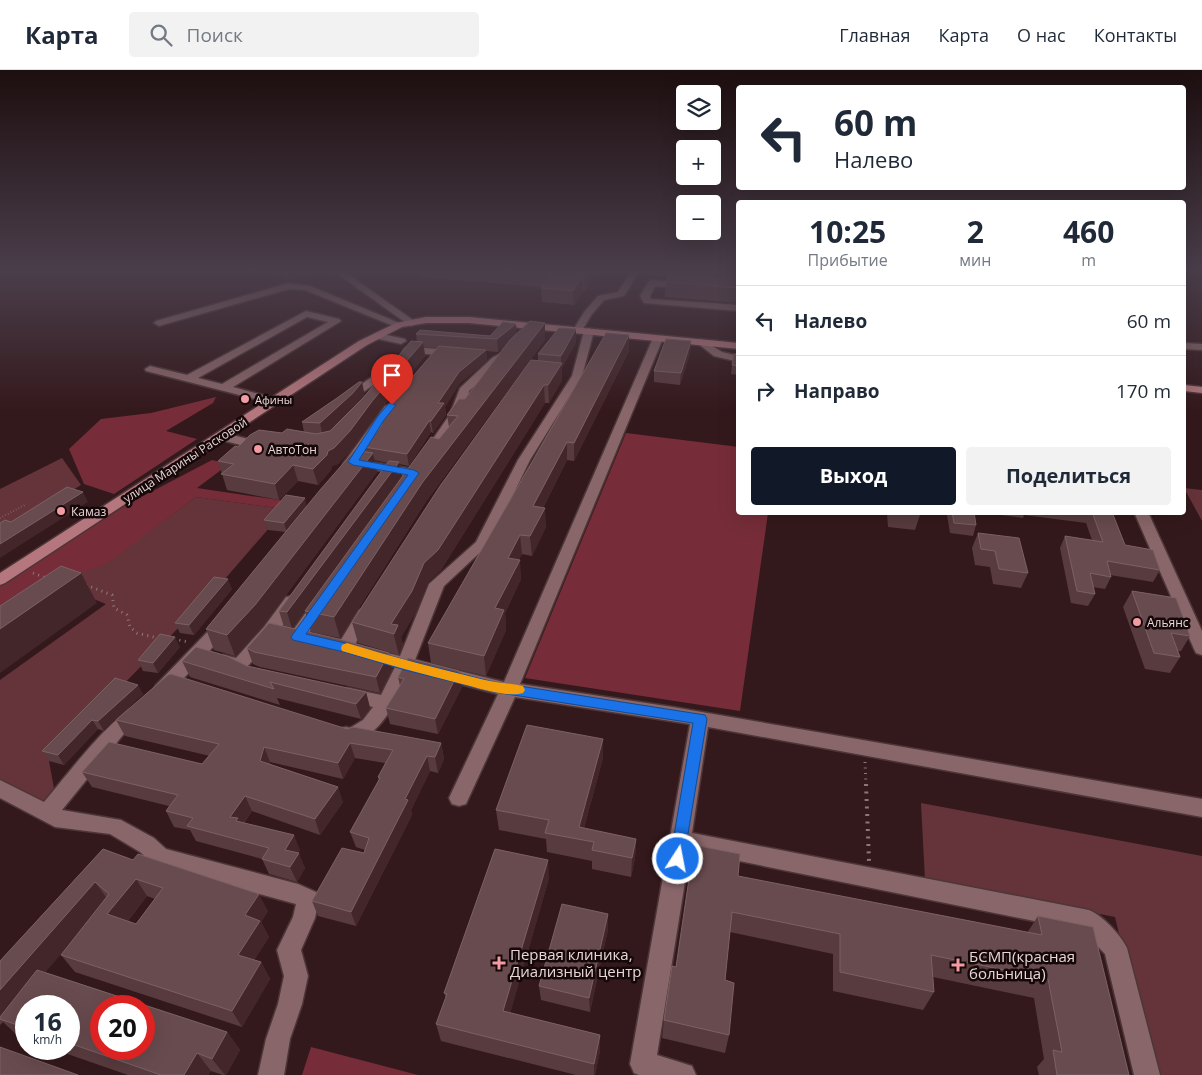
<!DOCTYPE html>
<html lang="ru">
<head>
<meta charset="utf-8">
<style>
	body { margin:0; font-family:"Open Sans",sans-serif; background:#f2f2f3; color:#1f2937; height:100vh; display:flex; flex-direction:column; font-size:19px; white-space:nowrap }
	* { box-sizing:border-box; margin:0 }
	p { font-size:16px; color:#747a83 }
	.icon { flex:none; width:28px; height:28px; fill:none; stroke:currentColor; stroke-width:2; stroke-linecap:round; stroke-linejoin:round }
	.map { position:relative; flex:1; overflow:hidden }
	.side { position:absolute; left:736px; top:130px; width:450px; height:315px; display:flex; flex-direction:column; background:#fff; border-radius:5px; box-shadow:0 5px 20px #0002 }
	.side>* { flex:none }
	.hud { position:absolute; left:736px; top:15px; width:450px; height:105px; border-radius:5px; box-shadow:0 5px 20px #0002; background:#fff; color:#1f2937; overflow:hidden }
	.tools { position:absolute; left:676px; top:15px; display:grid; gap:10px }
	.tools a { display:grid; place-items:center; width:45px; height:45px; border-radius:5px; background:#fff; box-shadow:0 5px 20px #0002; font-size:25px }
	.speed { position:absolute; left:15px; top:925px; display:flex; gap:10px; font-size:25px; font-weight:700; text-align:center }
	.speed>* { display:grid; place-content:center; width:65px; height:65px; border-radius:50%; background:#fff; box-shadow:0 5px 20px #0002; line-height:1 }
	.speed small { font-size:12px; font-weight:400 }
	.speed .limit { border:8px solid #d22; background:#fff; color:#111 }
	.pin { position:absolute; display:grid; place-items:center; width:42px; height:42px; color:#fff; margin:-51px -21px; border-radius:50% 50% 50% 0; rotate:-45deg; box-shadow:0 0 5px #0007 }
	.pin .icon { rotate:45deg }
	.me { position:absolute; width:55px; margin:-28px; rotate:11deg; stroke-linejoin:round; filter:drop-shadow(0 0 4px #0008) }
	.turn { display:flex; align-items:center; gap:18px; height:105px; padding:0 15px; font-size:22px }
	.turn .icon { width:65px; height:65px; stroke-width:2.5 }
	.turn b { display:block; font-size:35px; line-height:42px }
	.eta { display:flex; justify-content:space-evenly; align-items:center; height:85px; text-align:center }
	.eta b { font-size:30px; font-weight:700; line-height:35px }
	.button { display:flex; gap:10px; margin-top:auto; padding:10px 15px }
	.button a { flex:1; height:58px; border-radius:5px; background:#111827; color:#fff; font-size:20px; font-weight:700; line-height:58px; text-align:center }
	.button a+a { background:#f2f2f3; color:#1f2937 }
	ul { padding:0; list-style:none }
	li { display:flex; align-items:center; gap:15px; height:70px; padding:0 15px; border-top:1px solid #e0e1e3 }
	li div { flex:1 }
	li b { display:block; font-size:19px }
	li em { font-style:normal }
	header { display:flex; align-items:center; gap:30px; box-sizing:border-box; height:70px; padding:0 25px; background:#fff; border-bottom:1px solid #e0e1e3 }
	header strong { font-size:24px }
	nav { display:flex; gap:28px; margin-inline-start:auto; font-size:18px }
	.search { width:350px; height:45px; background:#f2f2f3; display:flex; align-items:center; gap:12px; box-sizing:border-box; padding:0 18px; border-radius:5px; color:#747a83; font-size:19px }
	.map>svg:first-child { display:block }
	.green { fill:#65343a }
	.forest { fill:#762d39 }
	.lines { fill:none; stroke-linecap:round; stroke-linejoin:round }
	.minor-casing { stroke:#4c3638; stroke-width:3 }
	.major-casing { stroke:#4c3638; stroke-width:3 }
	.path-far2 { stroke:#8e7779; stroke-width:2; stroke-dasharray:0.5 2.5; stroke-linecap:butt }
	.path-far1 { stroke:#8e7779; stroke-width:3; stroke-dasharray:1 4.5; stroke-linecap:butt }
	.path { stroke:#8e7779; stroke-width:4; stroke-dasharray:2 5.5; stroke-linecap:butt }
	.minor { fill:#896669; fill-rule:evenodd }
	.major { fill:#b5777d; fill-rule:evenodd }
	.wall { fill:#583b3e; fill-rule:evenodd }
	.shaded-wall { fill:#432629 }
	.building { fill:#684b4e; stroke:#7c6164; fill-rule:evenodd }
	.route { fill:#1a73e8; stroke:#114b97 }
	.slow { fill:#f59e0b }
	.poi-dot { fill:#f49aa3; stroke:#140809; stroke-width:2 }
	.labels { text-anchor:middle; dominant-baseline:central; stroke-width:5; stroke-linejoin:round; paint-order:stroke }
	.far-poi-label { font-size:11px; fill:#ead6d8; stroke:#140809; text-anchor:start }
	.poi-label { font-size:12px; fill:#ead6d8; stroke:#140809; text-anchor:start }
	.street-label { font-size:12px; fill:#ead6d8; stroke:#140809 }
	.near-poi-label { font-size:15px; fill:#ead6d8; stroke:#140809; text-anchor:start }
</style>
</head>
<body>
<header>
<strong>Карта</strong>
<div class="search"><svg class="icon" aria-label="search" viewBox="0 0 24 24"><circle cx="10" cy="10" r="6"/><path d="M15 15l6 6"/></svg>Поиск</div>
<nav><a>Главная</a><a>Карта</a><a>О нас</a><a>Контакты</a></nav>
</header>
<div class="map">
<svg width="1202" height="1005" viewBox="0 0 1202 1005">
	<rect width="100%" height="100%" fill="#34191c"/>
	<path class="green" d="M 62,388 L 81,415 L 0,465 L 0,419 Z
		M 1184,418 L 1202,420 L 1202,451 Z
		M 196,427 L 277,438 L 289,435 L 218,517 L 49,691 L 55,724 L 45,734 L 0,710 L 0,610 L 106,534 L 76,522 L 69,507 L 148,462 Z
		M 921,733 L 1202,786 L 1202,1005 L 1153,1005 L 1115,847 L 925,810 Z"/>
	<path class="forest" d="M 216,327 L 213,333 L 166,361 L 197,369 L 114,424 L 84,414 L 69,379 L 101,349 L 151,343 Z
		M 626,363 L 739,377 L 739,442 L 768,443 L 740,641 L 525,608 Z
		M 212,390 L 229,394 L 197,418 L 279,430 L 289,435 L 277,438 L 196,427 L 106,494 L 69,507 L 0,575 L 0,516 L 126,435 Z
		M 311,977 L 418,1005 L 302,1005 Z"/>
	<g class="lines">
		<g class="minor-casing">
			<path id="minor" d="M 332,200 L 342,200 L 417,253 L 412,256 L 409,255 Z
				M 632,200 L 640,200 L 624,226 L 604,230 L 592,244 L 581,262 L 575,262 L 573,260 L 585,241 L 598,226 L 618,222 Z
				M 652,210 L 686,213 L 690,216 L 686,219 L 655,216 L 650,226 L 651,229 L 739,235 L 739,241 L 644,233 L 640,226 L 649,211 Z
				M 289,213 L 310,216 L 404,255 L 402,257 L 396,257 L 305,220 L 289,219 L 162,255 L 159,256 L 154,253 L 156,251 Z
				M 306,241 L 339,249 L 341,251 L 233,317 L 278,329 L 280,331 L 278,333 L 274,334 L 146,301 L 145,299 L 150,296 L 187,305 ZM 307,247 L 328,252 L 222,314 L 198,308 Z
				M 589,258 L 594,261 L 582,306 L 530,390 L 489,474 L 444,516 L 415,590 L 504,612 L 653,268 L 654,266 L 662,266 L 663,268 L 520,614 L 673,637 L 1202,729 L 1202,747 L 708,657 L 692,763 L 1089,840 C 1103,846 1120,864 1127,878 L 1160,1005 L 1134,1005 L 1105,884 L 1083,861 L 690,781 L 657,985 L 692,996 L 696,1005 L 639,1005 L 634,1003 L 630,994 L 690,654 L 515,627 L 466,734 L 459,736 L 452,734 L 449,728 L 498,624 L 410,601 C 397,629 384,663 352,673 L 339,669 L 337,664 L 339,659 L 346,657 L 350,658 L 363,650 L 373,637 L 342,630 L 339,625 L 342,620 L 348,618 L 381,625 L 395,597 L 365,589 L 363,585 L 365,581 L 371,579 L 400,586 L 429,514 L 476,472 L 518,390 L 572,306 L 584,261 Z
				M 378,263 L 405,269 L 406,271 L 401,274 L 374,268 L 374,264 Z
				M 701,269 L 722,282 L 739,286 L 739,292 L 714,286 L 696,272 Z
				M 1184,273 L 1202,274 L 1202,280 L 1184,279 Z
				M 409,277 L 454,280 L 459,283 L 454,286 L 412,283 L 407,286 L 403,285 L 402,283 L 405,278 Z
				M 508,279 L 512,280 L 513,282 L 469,321 C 468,346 446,368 432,388 L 424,388 L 422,385 L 450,344 L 460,318 L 492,288 Z
				M 402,286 L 407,289 L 406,291 L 351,331 L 343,331 L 341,329 L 343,327 Z
				M 389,335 L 395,338 L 359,390 L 419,400 L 420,403 L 419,406 L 414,407 L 355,396 L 353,400 L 343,400 L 342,397 L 343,394 L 385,336 Z
				M 221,362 L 260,372 L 262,375 L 256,379 L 217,369 L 215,366 Z
				M 1134,442 L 1148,442 L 1202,561 L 1202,585 L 1196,583 L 1194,579 Z
				M 292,526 L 298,527 L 300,531 L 298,535 L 276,565 L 245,599 L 239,601 L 218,595 L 216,591 L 218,587 L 224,585 L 236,588 L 264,557 L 286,527 Z
				M 320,530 L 326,531 L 328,535 L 326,539 L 303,571 L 297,573 L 291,571 L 289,567 L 291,563 L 314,531 Z
				M 365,539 L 371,540 L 373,544 L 351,581 L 345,583 L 339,581 L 337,577 L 339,573 L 359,540 Z
				M 223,550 L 229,552 L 231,556 L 229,560 L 168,625 L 162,627 L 156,625 L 153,620 L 156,615 L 217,552 Z
				M 135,637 L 141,639 L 144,644 L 141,649 L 123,665 L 62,740 L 121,750 L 154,768 L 166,779 L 298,814 L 316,822 L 319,829 L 315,848 L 301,880 L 308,906 L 302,934 L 290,969 L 284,1005 L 258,1005 L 266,969 L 278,934 L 284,906 L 277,880 L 293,847 L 296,834 L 160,797 L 153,794 L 140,782 L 110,764 L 55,757 L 0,728 L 0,710 L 44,732 C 62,711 113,644 135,637 Z"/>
		</g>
		<g class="major-casing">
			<path id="major" d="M 426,247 L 469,247 L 739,273 L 739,279 L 469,253 L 426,253 L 402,257 L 367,275 L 5,513 L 0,515 L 0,503 L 359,271 L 396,253 Z
				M 1184,315 L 1202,317 L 1202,323 L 1184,321 Z"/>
		</g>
		<path class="path-far2" d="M 0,448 L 25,435"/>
		<path class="path-far1" d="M 33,503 L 46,508
			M 86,515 L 112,525 L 114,538 L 127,545 L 130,557 L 137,563 L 158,568
			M 174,569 L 188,572
			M 865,692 L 866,715"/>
		<path class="path" d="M 866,714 L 869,791"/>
		<use href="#minor" class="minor"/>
		<use href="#major" class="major"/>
	</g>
	<path class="wall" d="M 271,200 L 309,200 L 310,204 L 289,210 Z
		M 418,200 L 597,200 L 585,221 L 583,221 L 574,235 L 542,232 L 541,217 L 419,207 Z
		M 671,200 L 739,200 L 739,233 L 665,227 L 666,212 L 671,204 Z
		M 545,253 L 545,270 L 425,433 L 340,568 L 311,562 L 305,541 L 449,357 L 447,345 L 465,329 L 507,275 L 498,282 L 486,281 L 487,291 L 460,313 L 445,337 L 446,345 L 433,363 L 431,362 L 409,396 L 399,394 L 402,406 L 292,558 L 284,557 L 279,541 L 388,393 L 374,390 L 377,402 L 263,556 L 235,586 L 214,580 L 206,559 L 286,462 L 268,460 L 264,450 L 307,436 L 365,382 L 364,377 L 379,360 L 377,351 L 438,278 L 424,277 L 425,286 L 376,345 L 354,377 L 338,394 L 332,396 L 331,400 L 318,415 L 298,411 L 279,430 L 227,420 L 218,391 L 238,377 L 282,363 L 304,362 L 302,352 L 365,326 L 359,332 L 417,272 L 416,264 L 490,266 L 516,254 L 516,264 Z
		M 576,259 L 576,272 L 562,298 L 562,310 L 549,333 L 545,333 L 441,500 L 427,513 L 416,542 L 401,567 L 403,575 L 399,585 L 358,573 L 352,552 L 538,290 L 538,284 Z
		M 629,265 L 629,281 L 574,391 L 567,390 L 543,438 L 546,457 L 532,486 L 522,484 L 519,489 L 521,509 L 505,543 L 506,560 L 486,606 L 431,593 L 428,573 Z
		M 691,271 L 690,283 L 680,315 L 654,312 L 654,301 Z
		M 739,285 L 739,305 L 731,304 L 732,295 Z
		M 879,442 L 921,442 L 915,460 L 888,457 L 887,444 Z
		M 948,442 L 974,442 L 976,455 L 973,466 L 950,463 L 947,445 Z
		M 979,442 L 1112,442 L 1125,475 L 1160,500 L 1153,512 L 1110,505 L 1111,507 L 1105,519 L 1093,517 L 1095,524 L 1088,536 L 1071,533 L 1060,478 L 1065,466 L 1092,470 L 1086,453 L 1024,445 L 1023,448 Z
		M 978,463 L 1028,503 L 1021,518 L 993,514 L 990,497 L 975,495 L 972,478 Z
		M 232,519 L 194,565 L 180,563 L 175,553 Z
		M 1132,521 L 1190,566 L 1181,581 L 1178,581 L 1180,587 L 1170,603 L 1145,599 L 1123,537 Z
		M 180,577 L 158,603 L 143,601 L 138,590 Z
		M 247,578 L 392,599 L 380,623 L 260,597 L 253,594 Z
		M 182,591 L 247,596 L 366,622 L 370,638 L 361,649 L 277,628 L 280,635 L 190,607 Z
		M 398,607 L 462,617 L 438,664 L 390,654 L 386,638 L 400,616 Z
		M 115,608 L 143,624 L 104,661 L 98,659 L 64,695 L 49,691 L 42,681 Z
		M 116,650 L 347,659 L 441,673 L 444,689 L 438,703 L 430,701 L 411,740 L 412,745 L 356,856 L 318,846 L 312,831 L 364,783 L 365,780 L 356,777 L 350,762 L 379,711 L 378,707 L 385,693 L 355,688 L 343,709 L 270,692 L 270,694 L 343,732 L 320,765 L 252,741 L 244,753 L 300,780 L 298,783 L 305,798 L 297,812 L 269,804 L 262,789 L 196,771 L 190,760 L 174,757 L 166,741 L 169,736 L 92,717 L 82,702 L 202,694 L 210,686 L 125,666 Z
		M 603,669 L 603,688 L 584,758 L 636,769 L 635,788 L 631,807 L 592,799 L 592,791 L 547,782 L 546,769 L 499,760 L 496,740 Z
		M 103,779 L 268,841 L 261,852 L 269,867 L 254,890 L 261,892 L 270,909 L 242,957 L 75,902 L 61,885 L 65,879 L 45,902 L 227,962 L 240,980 L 226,1005 L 223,1005 L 211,1001 L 208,1005 L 128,1005 L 53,979 L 69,979 L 69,936 L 26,936 L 26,969 L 19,967 L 3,952 L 0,955 L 0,891 ZM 147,826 L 155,829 L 136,854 L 128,851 Z
		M 738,806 L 1027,863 L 1038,846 L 1129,1005 L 1039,1005 L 1037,997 L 1044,989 L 1034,928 L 933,907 L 934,922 L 923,940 L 833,921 L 833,884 L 730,862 L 725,910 L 729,965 L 725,983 L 662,968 L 664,950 L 676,897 Z
		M 549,808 L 510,943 L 600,965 L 600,981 L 595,1005 L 576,1005 L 441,971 L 436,954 L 446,928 L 444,923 Z
		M 608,859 L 590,942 L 541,930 L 539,916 Z"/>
	<path class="shaded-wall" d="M 287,200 L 309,200 L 310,204 L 289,210 Z
		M 589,200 L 597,200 L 585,221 L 584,207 Z
		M 715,200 L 718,200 L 717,210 L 714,214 Z
		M 582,207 L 583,221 L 574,235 L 573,221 Z
		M 545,253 L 545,270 L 425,433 L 340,568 L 334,547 L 422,413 Z
		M 516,254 L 517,266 L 498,282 L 497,269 Z
		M 576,259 L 576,272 L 562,298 L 562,310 L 549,333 L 548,315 L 561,294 L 561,286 Z
		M 629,265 L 629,281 L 574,391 L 574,373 Z
		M 691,271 L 690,283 L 680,315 L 681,303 Z
		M 423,272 L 425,286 L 376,345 L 354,377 L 338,394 L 332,396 L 331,400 L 318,415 L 313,399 Z
		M 486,280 L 487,291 L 460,313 L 445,337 L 446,345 L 433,363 L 431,351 L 438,333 L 459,302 Z
		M 362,312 L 365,326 L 356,337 L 323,367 L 320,353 Z
		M 544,315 L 545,333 L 441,500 L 427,513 L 416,542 L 401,567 L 403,575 L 399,585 L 391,554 L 424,493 Z
		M 429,351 L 431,362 L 409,396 L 407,384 Z
		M 567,372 L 567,390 L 534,455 L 533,436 Z
		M 373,383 L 377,402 L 263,556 L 235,586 L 227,565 Z
		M 399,392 L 402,406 L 292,558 L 287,542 Z
		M 293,395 L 298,411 L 279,430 L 275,414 Z
		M 83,422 L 88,432 L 0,488 L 0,474 Z
		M 305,428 L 307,438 L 287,463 L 284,453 Z
		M 545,438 L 546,457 L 532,486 L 530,466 Z
		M 520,465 L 522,484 L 510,507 L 508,488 Z
		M 520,490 L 521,509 L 505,543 L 506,560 L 486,606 L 484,586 L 495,538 Z
		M 81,503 L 97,533 L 0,603 L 0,559 Z
		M 228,509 L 232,519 L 194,565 L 189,555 Z
		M 175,567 L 180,577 L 158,603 L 153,593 Z
		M 389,583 L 392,599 L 380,623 L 376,607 Z
		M 459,601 L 462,617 L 438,664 L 435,649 Z
		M 138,615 L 143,624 L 104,661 L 98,651 Z
		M 366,622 L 370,638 L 361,649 L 356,634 Z
		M 92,650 L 98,659 L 64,695 L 58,685 Z
		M 603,669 L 603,688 L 581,770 L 579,757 Z
		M 350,673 L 355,688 L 343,709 L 338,693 Z
		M 441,673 L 444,689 L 438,703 L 435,687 Z
		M 264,677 L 270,692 L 266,707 L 260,691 Z
		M 427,686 L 430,701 L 411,740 L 412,745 L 356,856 L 351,842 L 405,729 Z
		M 338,717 L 343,732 L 320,765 L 315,749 Z
		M 245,726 L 252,741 L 241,756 L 230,747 Z
		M 294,765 L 300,780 L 291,795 L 285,780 Z
		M 636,769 L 635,788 L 631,807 L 632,788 Z
		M 299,783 L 305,798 L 297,812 L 290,797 Z
		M 548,790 L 549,808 L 506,958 L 503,941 Z
		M 136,809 L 147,826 L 120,861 L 107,844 Z
		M 95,812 L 108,830 L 4,950 L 0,949 L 0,920 Z
		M 259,824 L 268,841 L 261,852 L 269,867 L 247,902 L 238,885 L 245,845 Z
		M 608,844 L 608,859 L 590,942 L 589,928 Z
		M 261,892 L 270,909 L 242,957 L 232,941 Z
		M 227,962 L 240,980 L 226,1005 L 225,1005 L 212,989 Z
		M 600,965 L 600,981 L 595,1005 L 594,1005 L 594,994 Z
		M 197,983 L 211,1001 L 208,1005 L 184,1005 Z"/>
	<path class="building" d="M 502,200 L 589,200 L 584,207 L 582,207 L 573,221 L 541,218 L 551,204 Z
		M 726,200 L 739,200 L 739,218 L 666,212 L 669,204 L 720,208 L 726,204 Z
		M 530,251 L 545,253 L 422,413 L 334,547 L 305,541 L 431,367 L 439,369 L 458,346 L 447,345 L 459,329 L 465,329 L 510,270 Z
		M 503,252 L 516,254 L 497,269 L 416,264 L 420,260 L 490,266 Z
		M 559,258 L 576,259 L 561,286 L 538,284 Z
		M 606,263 L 629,265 L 574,373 L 567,372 L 533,436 L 545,438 L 530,466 L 520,465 L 508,488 L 520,490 L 495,538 L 504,540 L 484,586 L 428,573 Z
		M 666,269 L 691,271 L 681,303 L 654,301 Z
		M 411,271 L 423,272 L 373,330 L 350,361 L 334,378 L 328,381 L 327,385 L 313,399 L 293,395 L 275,414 L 221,404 L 234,394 L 218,391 L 235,376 L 238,377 L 250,365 L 259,360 L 282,363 L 287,359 L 316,364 L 330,361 L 363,328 Z
		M 439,276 L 486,280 L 459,302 L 438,333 L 444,333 L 431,351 L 429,351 L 407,384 L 364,377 L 382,355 L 377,351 L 385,339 Z
		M 734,284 L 739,285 L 739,296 L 732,295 Z
		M 531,290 L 562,293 L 548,315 L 544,315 L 438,480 L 424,493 L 412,521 L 391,554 L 398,555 L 394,564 L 352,552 L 440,416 Z
		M 359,312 L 362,312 L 353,323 L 320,353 L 302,352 L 337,328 Z
		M 355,380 L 373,383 L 255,535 L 227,565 L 206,559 L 320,420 Z
		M 389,391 L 399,392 L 287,542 L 279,541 Z
		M 67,417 L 83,422 L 0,474 L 0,453 L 5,450 L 11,452 Z
		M 286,425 L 305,428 L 284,453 L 264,450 Z
		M 952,442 L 974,442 L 976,455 L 954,453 Z
		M 1092,442 L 1112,442 L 1125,475 L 1153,480 L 1160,500 L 1107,491 L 1111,507 L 1090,503 L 1095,524 L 1077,521 L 1065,466 L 1103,472 Z
		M 978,463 L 1019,468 L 1028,503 L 999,499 L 995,481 L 981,479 Z
		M 61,496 L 81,503 L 0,559 L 0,536 Z
		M 214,507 L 228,509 L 189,555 L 175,553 Z
		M 1132,521 L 1176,528 L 1190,566 L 1171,563 L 1180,587 L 1154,583 Z
		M 269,553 L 339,569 L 389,583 L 376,607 L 254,582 L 247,578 Z
		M 160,564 L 175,567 L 153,593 L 138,590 Z
		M 196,577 L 227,586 L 247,596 L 366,622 L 356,634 L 270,612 L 274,619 L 182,591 Z
		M 408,588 L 459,601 L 435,649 L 386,638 L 404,609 L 398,607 Z
		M 171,604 L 347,659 L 353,657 L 441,673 L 435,687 L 427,686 L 405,729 L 408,730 L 351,842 L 312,831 L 342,778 L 364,783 L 369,768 L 350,762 L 380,708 L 378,707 L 393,680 L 350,673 L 338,693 L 264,677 L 260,691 L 338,717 L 315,749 L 245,726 L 230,747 L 238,748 L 236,751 L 294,765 L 285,780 L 299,783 L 290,797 L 262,789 L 269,778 L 187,756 L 193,748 L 166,741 L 178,725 L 82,702 L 109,672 L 202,694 L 219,674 L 116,650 L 168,605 Z
		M 115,608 L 138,615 L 98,651 L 92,650 L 58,685 L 42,681 Z
		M 527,655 L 603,669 L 579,757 L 636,769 L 632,788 L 592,780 L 594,772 L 545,763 L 549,750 L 496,740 Z
		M 694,775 L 740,784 L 738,806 L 1042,865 L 1038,846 L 1093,857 L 1129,1005 L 1057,1005 L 1053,980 L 1062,982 L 1048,909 L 931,885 L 934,922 L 840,902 L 840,864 L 732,842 L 725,910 L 734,913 L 729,965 L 664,950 L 672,896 L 676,897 Z
		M 103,779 L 133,790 L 138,784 L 259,824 L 245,845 L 260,851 L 238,885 L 261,892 L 232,941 L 61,885 L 109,824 L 95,812 L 0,920 L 0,891 ZM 136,809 L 163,818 L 136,854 L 107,844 Z
		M 495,779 L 548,790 L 503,941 L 600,965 L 594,994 L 436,954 L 447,924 L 444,923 Z
		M 562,834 L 608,844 L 589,928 L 539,916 Z
		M 37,900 L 227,962 L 212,989 L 197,983 L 184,1005 L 161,1005 L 69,973 L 69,936 L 26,936 L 26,958 L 0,949 L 0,947 ZM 101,936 L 144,936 L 144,979 L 101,979 Z
		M 0,977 L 78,1005 L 0,1005 Z"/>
	<linearGradient id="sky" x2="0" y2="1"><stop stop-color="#1d0e0f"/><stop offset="0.59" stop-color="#4a3e4b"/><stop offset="1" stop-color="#4a3e4b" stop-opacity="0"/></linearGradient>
	<rect width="1202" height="341" fill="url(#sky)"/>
	<path class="route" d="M 389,333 L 396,335 L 384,350 L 359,390 L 414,400 L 419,403 L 306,564 L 345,573 L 405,590 L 494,612 L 705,645 L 707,649 L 683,794 L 678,796 L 672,794 L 670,789 L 693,653 L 494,622 L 405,600 L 344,582 L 293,570 L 291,567 L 293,564 L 408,405 L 353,395 L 348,392 L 378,346 Z"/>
	<path class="slow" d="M 347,573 C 393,587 439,599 485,610 C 498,613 511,613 523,616 L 525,620 L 523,623 C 507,628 479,618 462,614 C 422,604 382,593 342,581 L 341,578 L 342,575 Z"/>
	<g class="poi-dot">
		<circle cx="245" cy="329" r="5"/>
		<circle cx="258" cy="379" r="5"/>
		<circle cx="61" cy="441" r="5"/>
		<circle cx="1137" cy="552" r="5"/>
		<path d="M496.5 885.5h5v5h5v5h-5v5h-5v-5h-5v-5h5z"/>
		<path d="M955.5 887.5h5v5h5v5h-5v5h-5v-5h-5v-5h5z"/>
	</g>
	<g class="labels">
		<g class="far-poi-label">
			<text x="255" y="329">Афины</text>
		</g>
		<g class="poi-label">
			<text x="268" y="379">АвтоТон</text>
			<text x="71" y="441">Камаз</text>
			<text x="1147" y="552">Альянс</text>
		</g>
		<g class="street-label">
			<text transform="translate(185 390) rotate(-33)">улица Марины Расковой</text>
		</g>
		<g class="near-poi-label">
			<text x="510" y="884">Первая клиника,<tspan x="510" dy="17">Диализный центр</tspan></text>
			<text x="969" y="886">БСМП(красная<tspan x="969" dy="17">больница)</tspan></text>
		</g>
	</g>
</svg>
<div class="tools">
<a><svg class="icon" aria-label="layers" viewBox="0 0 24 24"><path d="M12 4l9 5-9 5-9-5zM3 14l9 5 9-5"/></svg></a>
<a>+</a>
<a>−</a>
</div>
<div class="speed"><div>16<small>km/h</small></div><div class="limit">20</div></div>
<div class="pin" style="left:392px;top:335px;background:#d93025"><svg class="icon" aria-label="arrive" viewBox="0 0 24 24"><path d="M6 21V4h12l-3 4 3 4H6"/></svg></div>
<svg class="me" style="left:678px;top:789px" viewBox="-20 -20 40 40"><circle r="17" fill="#1a73e8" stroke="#fff" stroke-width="3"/><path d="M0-11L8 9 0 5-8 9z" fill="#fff"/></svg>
<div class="hud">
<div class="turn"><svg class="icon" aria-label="left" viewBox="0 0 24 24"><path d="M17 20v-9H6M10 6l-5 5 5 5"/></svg><div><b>60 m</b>Налево</div></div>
</div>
<section class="side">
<div class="eta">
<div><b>10:25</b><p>Прибытие</p></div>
<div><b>2</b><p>мин</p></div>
<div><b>460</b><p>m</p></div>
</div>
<ul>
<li><svg class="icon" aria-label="left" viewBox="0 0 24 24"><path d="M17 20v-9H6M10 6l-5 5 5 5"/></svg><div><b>Налево</b></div><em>60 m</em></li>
<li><svg class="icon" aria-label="right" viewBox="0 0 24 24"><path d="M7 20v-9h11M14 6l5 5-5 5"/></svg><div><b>Направо</b></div><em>170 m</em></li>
</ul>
<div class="button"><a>Выход</a><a>Поделиться</a></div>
</section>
</div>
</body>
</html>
